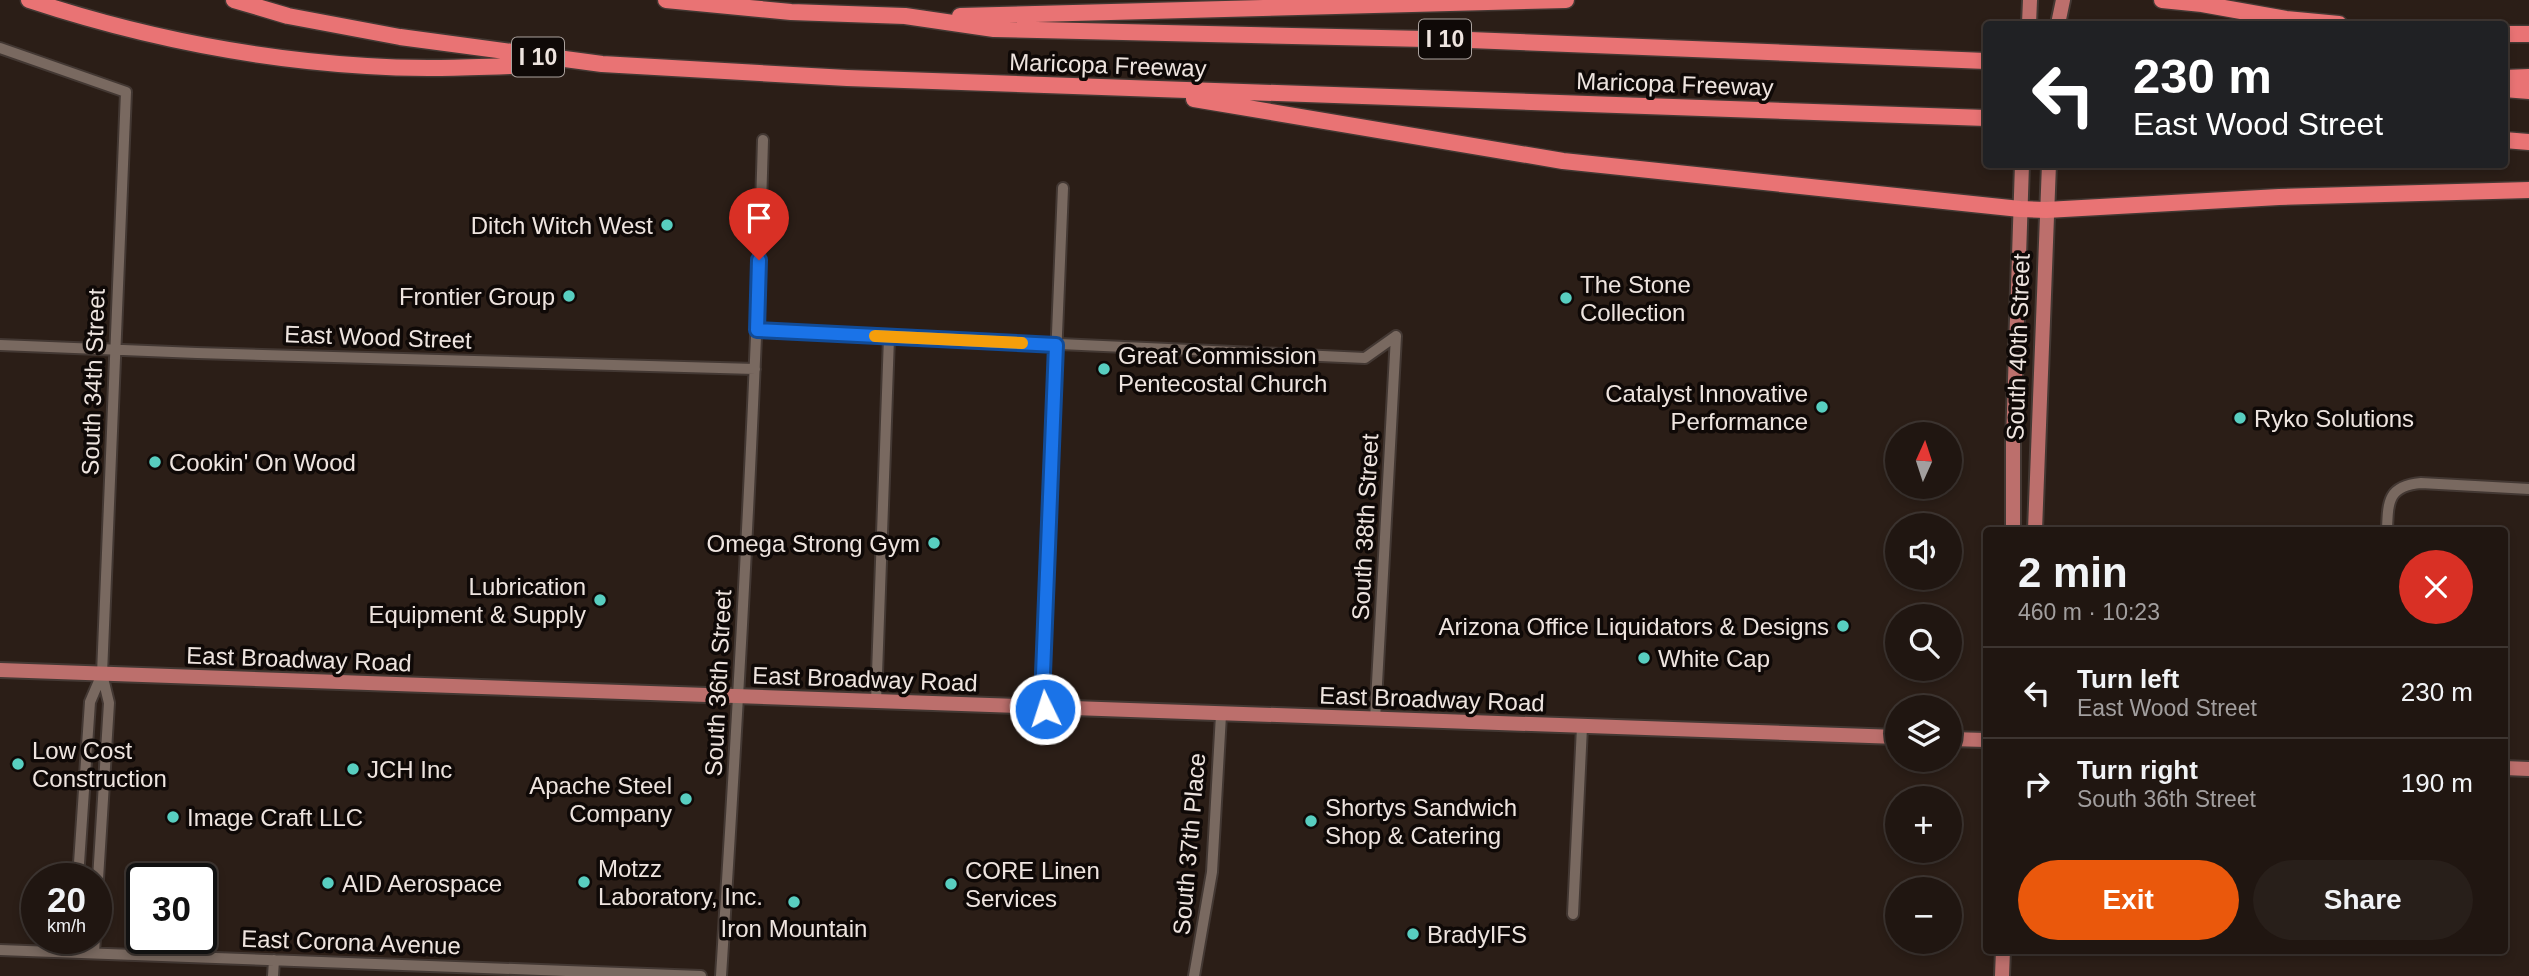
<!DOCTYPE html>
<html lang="en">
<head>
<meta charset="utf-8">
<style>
	body { margin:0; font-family:Arial,sans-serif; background:#281f1a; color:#f1f3f6; height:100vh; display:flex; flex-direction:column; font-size:26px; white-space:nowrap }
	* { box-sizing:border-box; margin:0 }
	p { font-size:23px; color:#a29f9f }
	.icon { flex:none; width:38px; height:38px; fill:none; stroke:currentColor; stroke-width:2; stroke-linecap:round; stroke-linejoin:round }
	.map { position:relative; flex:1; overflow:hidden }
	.side { position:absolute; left:1983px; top:527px; width:525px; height:427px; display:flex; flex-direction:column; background:#201611; border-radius:7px; box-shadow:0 4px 10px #0003,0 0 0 2px #3d3531 }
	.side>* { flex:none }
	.hud { position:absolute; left:1983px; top:21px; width:525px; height:147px; border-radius:7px; box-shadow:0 4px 10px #0003,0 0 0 2px #3d3531; background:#202124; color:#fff; overflow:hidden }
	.needle { width:46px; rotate:3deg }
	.fabs { position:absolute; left:1885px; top:422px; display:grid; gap:14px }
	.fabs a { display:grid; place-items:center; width:77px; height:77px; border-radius:50%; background:#201611; box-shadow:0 4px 10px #0003,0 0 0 2px #3d3531; font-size:35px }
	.speed { position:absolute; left:21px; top:863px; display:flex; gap:14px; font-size:35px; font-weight:700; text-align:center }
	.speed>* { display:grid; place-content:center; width:91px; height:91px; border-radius:50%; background:#201611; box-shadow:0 4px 10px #0003,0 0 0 2px #3d3531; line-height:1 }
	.speed small { font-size:18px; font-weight:400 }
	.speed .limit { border:4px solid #111; border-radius:10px; background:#fff; color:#111 }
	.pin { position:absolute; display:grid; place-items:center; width:60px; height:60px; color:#fff; margin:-72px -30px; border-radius:50% 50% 50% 0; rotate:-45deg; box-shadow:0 0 7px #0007 }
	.pin .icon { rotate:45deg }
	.me { position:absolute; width:77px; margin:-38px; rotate:356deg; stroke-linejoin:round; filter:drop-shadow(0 0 5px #0008) }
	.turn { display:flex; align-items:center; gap:24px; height:147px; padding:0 35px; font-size:32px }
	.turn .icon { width:91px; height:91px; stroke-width:2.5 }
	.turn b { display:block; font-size:49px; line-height:60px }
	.round { display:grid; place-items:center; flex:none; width:74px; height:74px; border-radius:37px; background:#281f1a }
	.overview { display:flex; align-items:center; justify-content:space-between; height:119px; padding:0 35px }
	h1 { font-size:42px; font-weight:600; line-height:52px }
	.action { display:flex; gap:14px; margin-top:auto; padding:14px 35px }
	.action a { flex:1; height:80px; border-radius:42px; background:#ea580c; color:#fff; font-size:28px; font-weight:600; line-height:80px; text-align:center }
	.action a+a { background:#281f1a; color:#f1f3f6 }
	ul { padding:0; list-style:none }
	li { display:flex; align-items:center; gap:21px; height:91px; padding:0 35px; border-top:2px solid #3d3531 }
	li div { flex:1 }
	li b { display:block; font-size:26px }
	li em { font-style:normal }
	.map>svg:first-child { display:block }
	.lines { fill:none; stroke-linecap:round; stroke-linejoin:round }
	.minor-casing { stroke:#433833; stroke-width:14 }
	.major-casing { stroke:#433833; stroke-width:18 }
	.highway-casing { stroke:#433833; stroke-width:19 }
	.minor { stroke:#796960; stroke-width:10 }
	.major { stroke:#bc6f6c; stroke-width:14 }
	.highway { stroke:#e97374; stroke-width:16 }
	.route-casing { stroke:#114b97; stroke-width:18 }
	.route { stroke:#1a73e8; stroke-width:12 }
	.slow { stroke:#f59e0b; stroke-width:12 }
	.poi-dot { fill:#58cec0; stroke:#0f0907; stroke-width:2.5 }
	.labels { text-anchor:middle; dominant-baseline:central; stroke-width:7; stroke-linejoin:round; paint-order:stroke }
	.shield { fill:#0f0907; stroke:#aba29e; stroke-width:2 }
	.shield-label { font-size:23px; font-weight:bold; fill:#eee4df }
	.street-label { font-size:24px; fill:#eee4df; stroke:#0f0907 }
	.poi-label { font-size:24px; fill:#eee4df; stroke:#0f0907; text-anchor:start }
</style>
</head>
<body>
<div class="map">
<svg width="2529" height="976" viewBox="0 0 2529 976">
	<rect width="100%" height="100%" fill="#2b1e17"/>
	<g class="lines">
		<g class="minor-casing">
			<path id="minor" d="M 0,48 L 126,92 L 102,674 L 109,703 L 96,911
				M 757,330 L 1365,358 L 1396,336
				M 0,345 L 197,353 L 755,369
				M 2387,530 C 2388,501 2388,486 2421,483 L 2529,489
				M 876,702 L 889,337
				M 1046,709 L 1043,674 L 1063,188
				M 1375,720 L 1396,336
				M 78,878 L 90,702 L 102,674
				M 1573,914 L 1582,727
				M 0,950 L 701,976
				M 94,952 L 95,938
				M 273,976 L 274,960
				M 721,976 C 739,697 755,419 763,140
				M 1194,976 L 1212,872 L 1221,715"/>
		</g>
		<g class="major-casing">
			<path id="major" d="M 2029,24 L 2030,0
				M 2058,24 L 2063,0
				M 2013,530 L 2013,442 L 2022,164
				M 2035,530 L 2049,164
				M 0,670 L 1897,737
				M 1950,739 L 1986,740
				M 2504,768 L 2529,769
				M 2002,976 L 2003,950"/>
		</g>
		<g class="highway-casing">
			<path id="highway" d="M 29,0 C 138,36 251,59 367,66 C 423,70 480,67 537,65
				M 234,0 L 288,16 L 400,37 L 602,64 L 847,78 L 1986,118
				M 666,0 L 791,12 L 905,16 L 994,29 L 1470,40 L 1986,61
				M 2162,0 L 2202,4 L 2286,19 L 2339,24
				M 960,16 L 1566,0
				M 2504,34 L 2529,34
				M 2504,78 L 2529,77
				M 2504,89 L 2529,91
				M 1194,99 L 1563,161 L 2020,209 L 2046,210 L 2279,197 L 2529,190
				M 2504,140 L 2529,142"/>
		</g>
		<use href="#minor" class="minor"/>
		<use href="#major" class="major"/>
		<use href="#highway" class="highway"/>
	</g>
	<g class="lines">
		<g class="route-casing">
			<path id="route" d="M 759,260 L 757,330 L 1056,345 L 1043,674 L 1045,709"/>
		</g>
		<use href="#route" class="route"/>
		<path class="slow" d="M 875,336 L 1022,343"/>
	</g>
	<g class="poi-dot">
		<circle cx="667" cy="225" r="7"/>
		<circle cx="569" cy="296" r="7"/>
		<circle cx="1566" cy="298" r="7"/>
		<circle cx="1104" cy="369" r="7"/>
		<circle cx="1822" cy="407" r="7"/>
		<circle cx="2240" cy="418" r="7"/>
		<circle cx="155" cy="462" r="7"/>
		<circle cx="934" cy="543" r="7"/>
		<circle cx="600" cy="600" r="7"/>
		<circle cx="1843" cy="626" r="7"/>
		<circle cx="1644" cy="658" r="7"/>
		<circle cx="18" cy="764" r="7"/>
		<circle cx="353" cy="769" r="7"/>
		<circle cx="686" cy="799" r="7"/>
		<circle cx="173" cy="817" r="7"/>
		<circle cx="1311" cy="821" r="7"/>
		<circle cx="584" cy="882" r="7"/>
		<circle cx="328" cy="883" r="7"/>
		<circle cx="951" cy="884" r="7"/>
		<circle cx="794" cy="902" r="7"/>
		<circle cx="1413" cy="934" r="7"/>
	</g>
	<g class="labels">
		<g class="shield">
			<rect x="1419" y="19.5" width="52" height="39" rx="5"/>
			<rect x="512" y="37.5" width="52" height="39" rx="5"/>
		</g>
		<g class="shield-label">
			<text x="1445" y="39">I 10</text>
			<text x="538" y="57">I 10</text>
		</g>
		<g class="street-label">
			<text transform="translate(1108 65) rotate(2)">Maricopa Freeway</text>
			<text transform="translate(1675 84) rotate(2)">Maricopa Freeway</text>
			<text transform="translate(378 337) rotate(2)">East Wood Street</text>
			<text transform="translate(2018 347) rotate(-88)">South 40th Street</text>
			<text transform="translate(93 382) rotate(-88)">South 34th Street</text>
			<text transform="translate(1365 527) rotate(-87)">South 38th Street</text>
			<text transform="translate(299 659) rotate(2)">East Broadway Road</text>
			<text transform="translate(865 679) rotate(2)">East Broadway Road</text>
			<text transform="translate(718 683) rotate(-87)">South 36th Street</text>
			<text transform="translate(1432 699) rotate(2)">East Broadway Road</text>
			<text transform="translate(1189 844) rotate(-85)">South 37th Place</text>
			<text transform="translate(351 942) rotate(2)">East Corona Avenue</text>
		</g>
		<g class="poi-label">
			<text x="653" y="225" text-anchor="end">Ditch Witch West</text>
			<text x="1580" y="284">The Stone<tspan x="1580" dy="28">Collection</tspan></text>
			<text x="555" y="296" text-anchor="end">Frontier Group</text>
			<text x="1118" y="355">Great Commission<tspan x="1118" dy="28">Pentecostal Church</tspan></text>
			<text x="1808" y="393" text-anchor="end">Catalyst Innovative<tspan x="1808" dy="28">Performance</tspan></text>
			<text x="2254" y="418">Ryko Solutions</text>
			<text x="169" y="462">Cookin' On Wood</text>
			<text x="920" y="543" text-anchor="end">Omega Strong Gym</text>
			<text x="586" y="586" text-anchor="end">Lubrication<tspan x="586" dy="28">Equipment &amp; Supply</tspan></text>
			<text x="1829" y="626" text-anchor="end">Arizona Office Liquidators &amp; Designs</text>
			<text x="1658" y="658">White Cap</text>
			<text x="32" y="750">Low Cost<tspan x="32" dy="28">Construction</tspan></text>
			<text x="367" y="769">JCH Inc</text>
			<text x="672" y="785" text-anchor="end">Apache Steel<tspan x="672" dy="28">Company</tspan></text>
			<text x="1325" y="807">Shortys Sandwich<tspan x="1325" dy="28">Shop &amp; Catering</tspan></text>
			<text x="187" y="817">Image Craft LLC</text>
			<text x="598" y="868">Motzz<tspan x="598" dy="28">Laboratory, Inc.</tspan></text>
			<text x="965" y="870">CORE Linen<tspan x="965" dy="28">Services</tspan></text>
			<text x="342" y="883">AID Aerospace</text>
			<text x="794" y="928" text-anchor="middle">Iron Mountain</text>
			<text x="1427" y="934">BradyIFS</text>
		</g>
	</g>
</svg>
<div class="fabs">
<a><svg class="needle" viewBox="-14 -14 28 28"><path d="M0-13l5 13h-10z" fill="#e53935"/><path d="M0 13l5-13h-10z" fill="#a29f9f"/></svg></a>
<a><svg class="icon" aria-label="sound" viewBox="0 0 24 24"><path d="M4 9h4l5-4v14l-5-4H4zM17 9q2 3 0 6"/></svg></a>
<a><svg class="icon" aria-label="search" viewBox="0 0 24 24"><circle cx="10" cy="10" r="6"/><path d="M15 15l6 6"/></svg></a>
<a><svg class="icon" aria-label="layers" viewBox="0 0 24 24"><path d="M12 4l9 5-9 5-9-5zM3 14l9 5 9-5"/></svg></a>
<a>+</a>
<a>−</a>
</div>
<div class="speed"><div>20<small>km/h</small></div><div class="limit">30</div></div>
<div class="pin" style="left:759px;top:260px;background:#d93025"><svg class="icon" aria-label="arrive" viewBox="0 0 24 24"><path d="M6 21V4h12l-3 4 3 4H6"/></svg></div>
<svg class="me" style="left:1045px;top:709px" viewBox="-20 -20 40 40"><circle r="17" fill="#1a73e8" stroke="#fff" stroke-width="3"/><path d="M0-11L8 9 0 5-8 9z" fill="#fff"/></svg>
<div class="hud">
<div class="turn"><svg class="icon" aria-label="left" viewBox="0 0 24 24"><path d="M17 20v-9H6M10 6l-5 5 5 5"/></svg><div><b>230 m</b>East Wood Street</div></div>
</div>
<section class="side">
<div class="overview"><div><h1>2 min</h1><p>460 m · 10:23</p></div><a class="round" style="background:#d93025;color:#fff"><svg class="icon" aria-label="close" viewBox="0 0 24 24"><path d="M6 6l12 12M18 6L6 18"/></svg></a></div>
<ul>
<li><svg class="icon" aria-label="left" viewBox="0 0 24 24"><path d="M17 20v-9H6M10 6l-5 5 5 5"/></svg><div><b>Turn left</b><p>East Wood Street</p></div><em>230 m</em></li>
<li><svg class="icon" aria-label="right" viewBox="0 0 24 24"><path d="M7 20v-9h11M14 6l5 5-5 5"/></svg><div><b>Turn right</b><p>South 36th Street</p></div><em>190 m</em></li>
</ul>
<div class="action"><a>Exit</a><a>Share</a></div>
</section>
</div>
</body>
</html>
